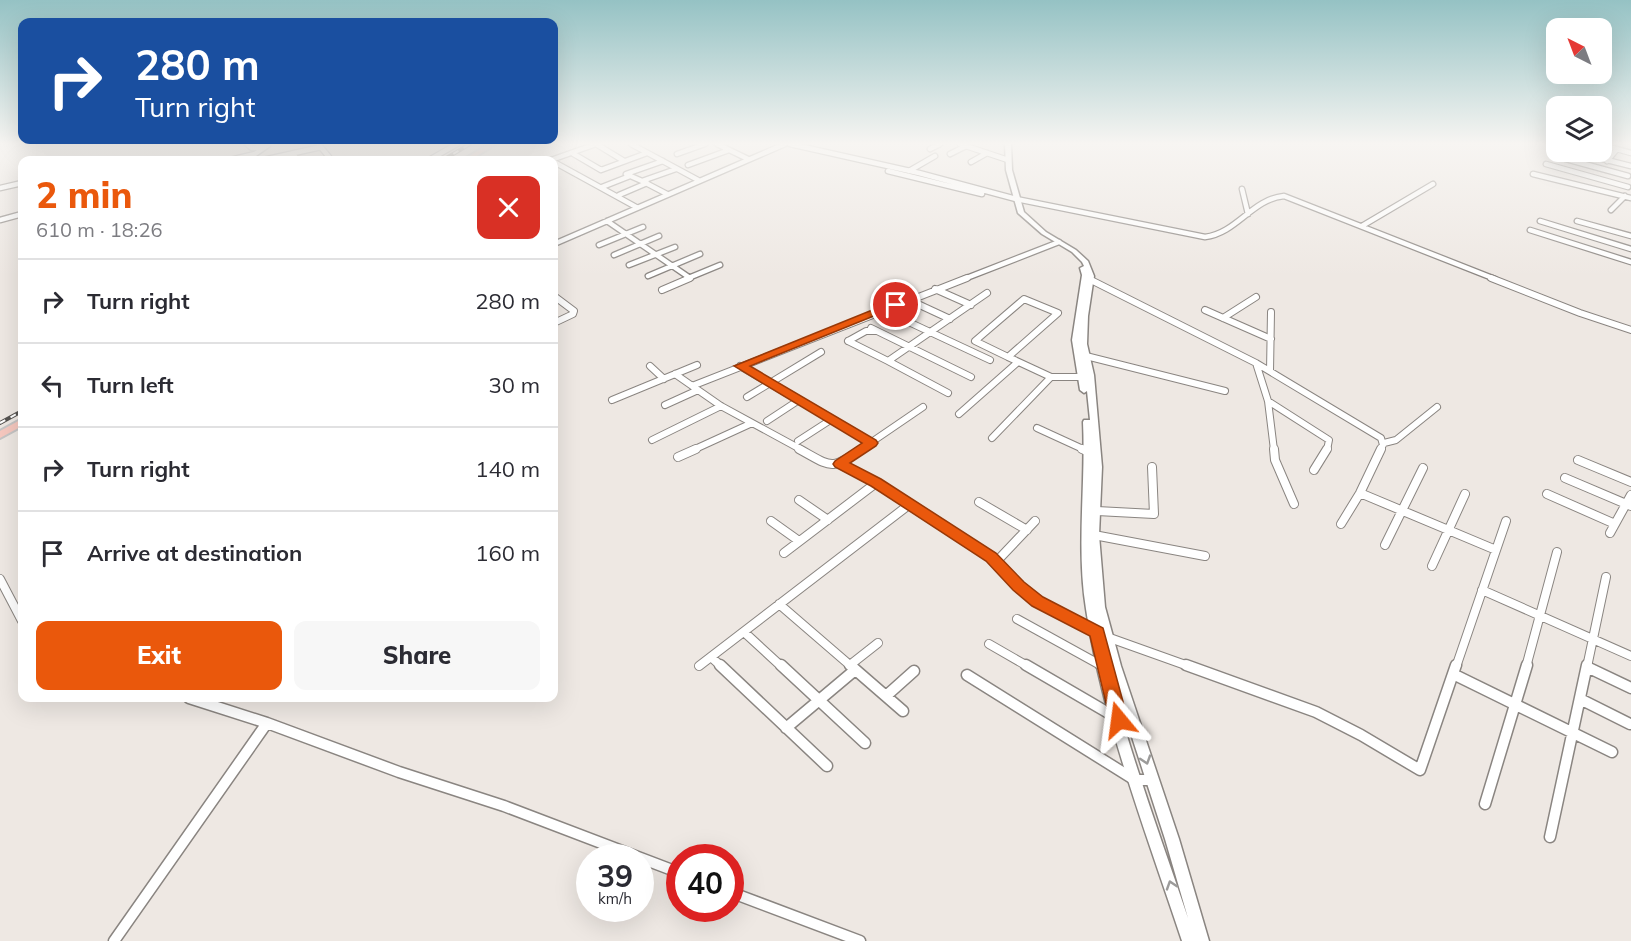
<!DOCTYPE html>
<html lang="en">
<head>
<meta charset="utf-8">
<style>
	body { margin:0; font-family:Mulish,sans-serif; background:#f7f7f7; color:#2b2b33; height:100vh; display:flex; flex-direction:column; font-size:22px; white-space:nowrap }
	* { box-sizing:border-box; margin:0 }
	p { font-size:20px; color:#7c7c81 }
	.icon { flex:none; width:33px; height:33px; fill:none; stroke:currentColor; stroke-width:2; stroke-linecap:round; stroke-linejoin:round }
	.map { position:relative; flex:1; overflow:hidden }
	.panel { position:absolute; left:18px; top:156px; width:540px; height:546px; display:flex; flex-direction:column; background:#fff; border-radius:12px; box-shadow:0 6px 24px #0002 }
	.panel>* { flex:none }
	.guide { position:absolute; left:18px; top:18px; width:540px; height:126px; border-radius:12px; box-shadow:0 6px 24px #0002; background:#1a4fa0; color:#fff; overflow:hidden }
	.needle { width:39px; rotate:318deg }
	.buttons { position:absolute; left:1546px; top:18px; display:grid; gap:12px }
	.buttons a { display:grid; place-items:center; width:66px; height:66px; border-radius:12px; background:#fff; box-shadow:0 6px 24px #0002; font-size:30px }
	.speed { position:absolute; left:576px; top:844px; display:flex; gap:12px; font-size:30px; font-weight:700; text-align:center }
	.speed>* { display:grid; place-content:center; width:78px; height:78px; border-radius:50%; background:#fff; box-shadow:0 6px 24px #0002; line-height:1 }
	.speed small { font-size:15px; font-weight:400 }
	.speed .limit { border:9px solid #d22; background:#fff; color:#111 }
	.pin { position:absolute; display:grid; place-items:center; width:51px; height:51px; color:#fff; margin:-26px; border:3px solid #fff; border-radius:50%; box-shadow:0 2px 6px #0007 }
	.me { position:absolute; width:66px; margin:-33px; rotate:344deg; stroke-linejoin:round; filter:drop-shadow(0 0 4px #0008) }
	.turn { display:flex; align-items:center; gap:21px; height:126px; padding:0 18px; font-size:27px }
	.turn .icon { width:78px; height:78px; stroke-width:2.5 }
	.turn b { display:block; font-size:42px; line-height:51px }
	.round { display:grid; place-items:center; flex:none; width:63px; height:63px; border-radius:12px; background:#f7f7f7 }
	.headline { display:flex; align-items:center; justify-content:space-between; height:102px; padding:0 18px }
	h1 { font-size:36px; font-weight:800; line-height:45px; color:#ea580c }
	.button { display:flex; gap:12px; margin-top:auto; padding:12px 18px }
	.button a { flex:1; height:69px; border-radius:12px; background:#ea580c; color:#fff; font-size:24px; font-weight:800; line-height:69px; text-align:center }
	.button a+a { background:#f7f7f7; color:#2b2b33 }
	ul { padding:0; list-style:none }
	li { display:flex; align-items:center; gap:18px; height:84px; padding:0 18px; border-top:2px solid #e1e1e2 }
	li div { flex:1 }
	li b { display:block; font-size:22px }
	li em { font-style:normal }
	.map>svg:first-child { display:block }
	.lines { fill:none; stroke-linecap:round; stroke-linejoin:round }
	.minor-far3-casing { stroke:#8a8581; stroke-width:7 }
	.minor-far2-casing { stroke:#8a8581; stroke-width:8 }
	.minor-far1-casing { stroke:#8a8581; stroke-width:10 }
	.minor-casing { stroke:#8a8581; stroke-width:13 }
	.tertiary-casing { stroke:#8a8581; stroke-width:3 }
	.primary-casing { stroke:#c6c5c5; stroke-width:4 }
	.minor-far3 { stroke:#fff; stroke-width:4.5 }
	.minor-far2 { stroke:#fff; stroke-width:6 }
	.minor-far1 { stroke:#fff; stroke-width:8 }
	.minor { stroke:#fff; stroke-width:10 }
	.tertiary { fill:#fff; fill-rule:evenodd }
	.primary { fill:#f6c8bf; fill-rule:evenodd }
	.rail-casing { stroke:#565350; stroke-width:4 }
	.rail { stroke:#fff; stroke-width:2; stroke-dasharray:6; stroke-linecap:butt }
	.oneway { stroke:#9c9b9a }
	.route { fill:#ea580c; stroke:#983908; stroke-width:1.5 }
</style>
</head>
<body>
<div class="map">
<svg width="1631" height="941" viewBox="0 0 1631 941">
	<rect width="100%" height="100%" fill="#eee8e3"/>
	<g class="lines">
		<g class="minor-far3-casing">
			<path id="minor-far3" d="M 247,144 L 252,148 L 264,147
				M 596,144 L 624,161
				M 631,144 L 698,180
				M 717,144 L 748,159
				M 790,144 L 919,173 L 1016,199 L 1205,237 C 1237,233 1252,199 1284,196 L 1495,279
				M 960,144 L 1008,160
				M 319,145 L 329,157
				M 1602,145 L 1631,153
				M 930,149 L 940,144
				M 1575,152 L 1631,166
				M 572,153 L 601,170 L 647,153
				M 292,154 L 299,160
				M 677,154 L 705,144
				M 950,154 L 966,146
				M 1555,156 L 1628,176
				M 230,160 L 255,154 L 268,145
				M 263,160 L 321,147
				M 429,160 L 457,144
				M 551,160 L 596,144
				M 1607,161 L 1617,149
				M 554,162 L 636,207
				M 971,162 L 987,153
				M 1546,164 L 1628,187
				M 688,165 L 729,150
				M 888,171 L 982,194
				M 909,171 L 935,156
				M 1533,174 L 1631,198
				M 642,181 L 626,174 L 663,161
				M 602,187 L 630,176
				M 0,188 L 22,183
				M 1242,189 L 1248,214
				M 667,194 L 642,181 L 676,169
				M 619,195 L 647,183
				M 1611,210 L 1625,196
				M 0,220 L 22,214
				M 607,221 L 690,278
				M 1540,221 L 1631,249
				M 1577,221 L 1631,236
				M 1362,226 L 1433,184
				M 1530,230 L 1631,262
				M 554,244 L 785,144
				M 599,245 L 643,227
				M 614,255 L 659,236
				M 629,265 L 675,247
				M 648,276 L 700,254
				M 1087,278 L 1090,279
				M 686,279 L 720,265
				M 964,279 L 1059,242"/>
		</g>
		<g class="minor-far2-casing">
			<path id="minor-far2" d="M 1087,278 L 1256,363 L 1381,438 L 1383,445 L 1380,450
				M 1491,278 L 1580,313 L 1631,330
				M 935,289 L 971,305
				M 662,290 L 690,278
				M 554,296 L 574,311 L 573,314 L 554,323
				M 1024,299 L 1058,313 L 1008,357 L 975,341 Z
				M 909,300 L 950,319
				M 883,310 L 990,360
				M 1205,310 L 1271,339
				M 1223,318 L 1256,297
				M 871,328 L 971,377
				M 848,341 L 888,361
				M 848,341 L 866,331 L 876,331
				M 1086,356 L 1225,391
				M 1008,357 L 1051,377 L 1083,377
				M 1256,363 L 1268,401 L 1274,450
				M 650,366 L 664,379
				M 740,366 L 871,443
				M 1270,371 L 1271,312
				M 675,374 L 721,406 L 802,450
				M 692,386 L 967,278
				M 948,393 L 888,361 L 987,293
				M 747,397 L 821,352
				M 612,400 L 697,365
				M 1268,401 L 1329,440 L 1327,450
				M 665,405 L 698,390
				M 959,414 L 1018,362
				M 767,421 L 799,400
				M 1037,428 L 1085,450
				M 992,438 L 1051,377
				M 652,440 L 721,406
				M 798,441 L 832,419
				M 1384,443 L 1396,440 L 1437,407
				M 693,450 L 752,423
				M 860,450 L 923,407"/>
		</g>
		<g class="minor-far1-casing">
			<path id="minor-far1" d="M 799,449 C 832,467 830,471 862,449
				M 1082,449 L 1089,452
				M 1274,449 L 1275,460 L 1294,504
				M 678,457 L 696,449
				M 1578,460 L 1631,482
				M 840,464 L 876,483 L 991,557 L 1018,586 L 1038,602 L 1097,632
				M 1314,470 L 1327,449
				M 1565,478 L 1631,506
				M 1360,493 L 1496,550
				M 1547,494 L 1615,524
				M 799,500 L 828,520
				M 979,502 L 1027,530
				M 1097,511 L 1154,514 L 1152,467
				M 771,521 L 799,541
				M 1341,524 L 1360,493 L 1381,449
				M 1610,533 L 1631,495
				M 1094,535 L 1205,556
				M 1385,545 L 1423,468
				M 784,553 L 876,483
				M 996,562 L 1035,521
				M 1432,566 L 1465,494
				M 0,579 L 22,621
				M 1482,590 L 1631,656
				M 779,604 L 852,667
				M 1017,619 L 1104,667
				M 744,632 L 782,667
				M 1107,637 L 1191,667
				M 989,644 L 1029,667
				M 711,657 L 722,667
				M 850,665 L 878,643
				M 699,666 L 910,504
				M 1456,667 L 1506,521
				M 1526,667 L 1557,552
				M 1587,667 L 1606,577"/>
		</g>
		<g class="minor-casing">
			<path id="minor" d="M 720,665 L 827,766
				M 781,665 L 865,743
				M 850,665 L 903,711
				M 1026,665 L 1117,718
				M 1101,665 L 1104,667
				M 1186,665 L 1316,712 L 1361,735 L 1420,770 L 1456,665
				M 1587,667 L 1631,688
				M 1453,674 L 1612,752
				M 967,675 L 1135,780 L 1152,780
				M 886,696 L 914,671
				M 189,698 L 267,723 L 399,772 L 504,806 L 680,873
				M 1580,699 L 1630,724
				M 786,728 L 855,670
				M 1485,804 L 1527,665
				M 1550,837 L 1587,665
				M 730,892 L 860,941
				M 114,941 L 267,723"/>
		</g>
		<g class="tertiary-casing">
			<path id="tertiary" d="M 1005,144 L 1011,144 L 1012,170 L 1024,212 L 1046,232 L 1076,250 L 1088,261 L 1094,276 L 1088,316 L 1087,344 L 1094,375 L 1102,467 L 1099,535 L 1105,607 L 1121,666 L 1179,839 L 1209,941 L 1182,941 C 1146,832 1103,722 1086,609 C 1076,547 1086,484 1083,422 L 1084,420 L 1090,420 L 1087,391 L 1084,393 L 1080,390 L 1072,340 L 1082,275 L 1080,268 L 1084,266 L 1082,262 L 1072,252 L 1042,234 L 1018,213 L 1006,170 ZM 1100,630 L 1109,666 L 1165,839 L 1188,918 C 1156,823 1120,729 1100,630 Z"/>
		</g>
		<g class="primary-casing">
			<path id="primary" d="M 489,144 L 496,144 L 470,160 L 463,160 Z
				M 22,419 L 22,426 L 0,438 L 0,431 Z"/>
		</g>
		<use href="#minor-far3" class="minor-far3"/>
		<use href="#minor-far2" class="minor-far2"/>
		<use href="#minor-far1" class="minor-far1"/>
		<use href="#minor" class="minor"/>
		<use href="#tertiary" class="tertiary"/>
		<use href="#primary" class="primary"/>
		<g class="rail-casing">
			<path id="rail" d="M 443,160 L 470,144
				M 0,423 L 22,411"/>
		</g>
		<use href="#rail" class="rail"/>
	</g>
	<defs><path id="oneway-chevron" d="M-2-3.5L2.5 0L-2 3.5" fill="none" stroke-width="1.6" stroke-linecap="round" stroke-linejoin="round" transform="scale(1.5)"/></defs>
	<g class="oneway">
		<use href="#oneway-chevron" transform="translate(1146 760) rotate(72)"/>
		<use href="#oneway-chevron" transform="translate(1171 885) rotate(-108)"/>
	</g>
	<linearGradient id="sky" x2="0" y2="1"><stop stop-color="#95c2c4"/><stop offset="0.52" stop-color="#f7f5f2"/><stop offset="1" stop-color="#f7f5f2" stop-opacity="0"/></linearGradient>
	<rect width="1631" height="276" fill="url(#sky)"/>
	<path class="route" d="M 892,302 L 900,302 L 901,305 L 750,366 L 876,440 L 878,443 L 876,446 L 850,463 L 881,479 L 996,553 L 1024,582 L 1043,597 L 1103,628 L 1128,720 L 1125,725 L 1119,728 L 1113,725 L 1110,720 L 1090,636 L 1032,606 L 1013,590 L 986,561 L 871,486 L 835,467 L 833,464 L 835,461 L 862,443 L 734,366 Z"/>
</svg>
<div class="buttons">
<a><svg class="needle" viewBox="-14 -14 28 28"><path d="M0-13l5 13h-10z" fill="#e53935"/><path d="M0 13l5-13h-10z" fill="#7c7c81"/></svg></a>
<a><svg class="icon" aria-label="layers" viewBox="0 0 24 24"><path d="M12 4l9 5-9 5-9-5zM3 14l9 5 9-5"/></svg></a>
</div>
<div class="speed"><div>39<small>km/h</small></div><div class="limit">40</div></div>
<div class="pin" style="left:896px;top:305px;background:#d93025"><svg class="icon" aria-label="arrive" viewBox="0 0 24 24"><path d="M6 21V4h12l-3 4 3 4H6"/></svg></div>
<svg class="me" style="left:1119px;top:720px" viewBox="-20 -20 40 40"><path d="M0-17L14 15 0 8-14 15z" fill="#ea580c" stroke="#fff" stroke-width="4"/></svg>
<div class="guide">
<div class="turn"><svg class="icon" aria-label="right" viewBox="0 0 24 24"><path d="M7 20v-9h11M14 6l5 5-5 5"/></svg><div><b>280 m</b>Turn right</div></div>
</div>
<section class="panel">
<div class="headline"><div><h1>2 min</h1><p>610 m · 18:26</p></div><a class="round" style="background:#d93025;color:#fff"><svg class="icon" aria-label="close" viewBox="0 0 24 24"><path d="M6 6l12 12M18 6L6 18"/></svg></a></div>
<ul>
<li><svg class="icon" aria-label="right" viewBox="0 0 24 24"><path d="M7 20v-9h11M14 6l5 5-5 5"/></svg><div><b>Turn right</b></div><em>280 m</em></li>
<li><svg class="icon" aria-label="left" viewBox="0 0 24 24"><path d="M17 20v-9H6M10 6l-5 5 5 5"/></svg><div><b>Turn left</b></div><em>30 m</em></li>
<li><svg class="icon" aria-label="right" viewBox="0 0 24 24"><path d="M7 20v-9h11M14 6l5 5-5 5"/></svg><div><b>Turn right</b></div><em>140 m</em></li>
<li><svg class="icon" aria-label="arrive" viewBox="0 0 24 24"><path d="M6 21V4h12l-3 4 3 4H6"/></svg><div><b>Arrive at destination</b></div><em>160 m</em></li>
</ul>
<div class="button"><a>Exit</a><a>Share</a></div>
</section>
</div>
</body>
</html>
